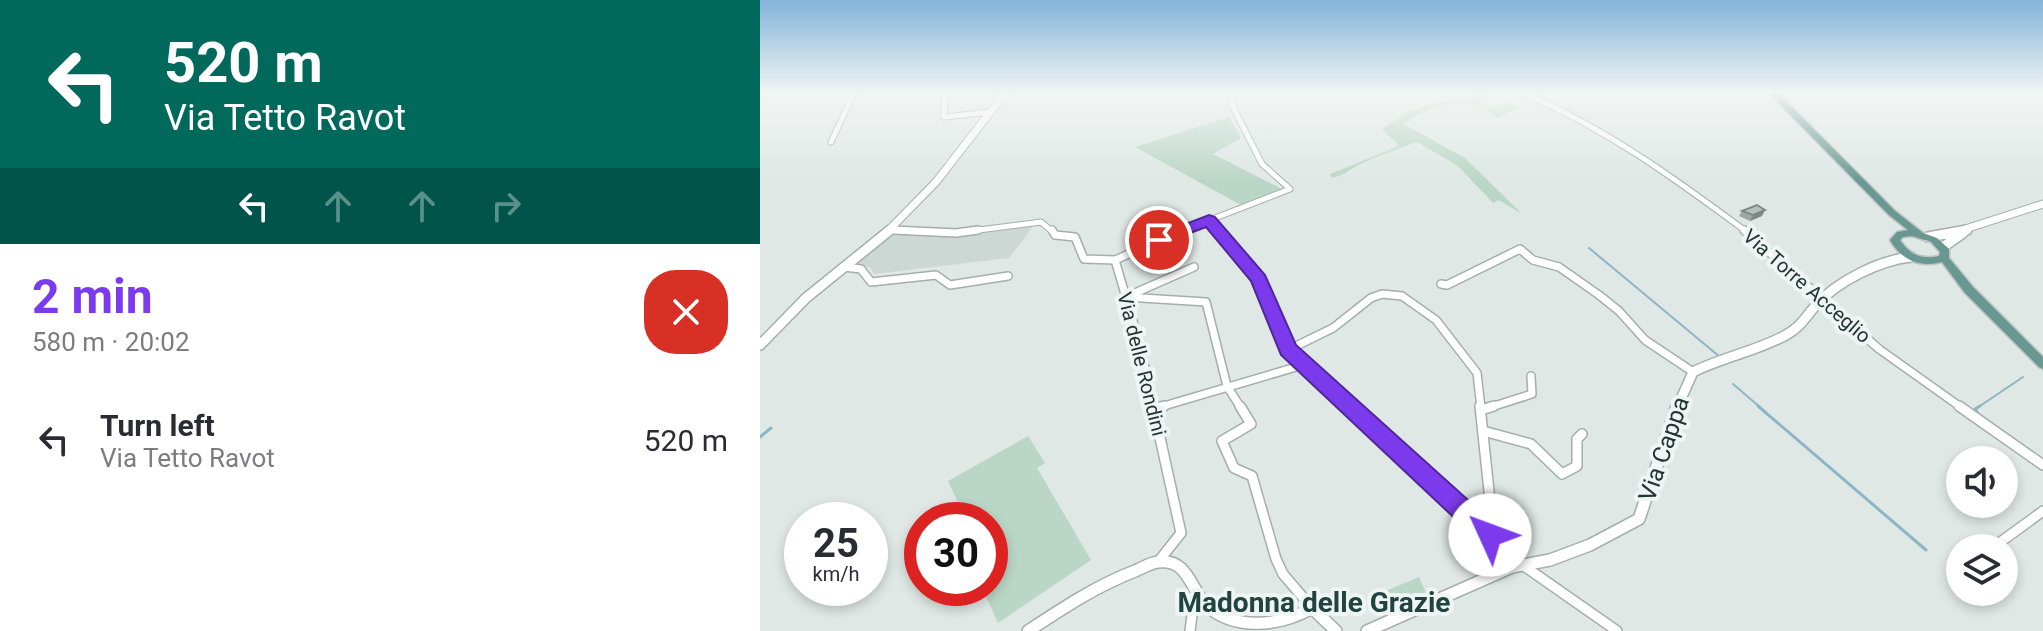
<!DOCTYPE html>
<html lang="en">
<head>
<meta charset="utf-8">
<style>
	body { margin:0; font-family:Roboto,sans-serif; background:#f7f7f7; color:#2b2b33; height:100vh; display:flex; flex-direction:column; font-size:30px; white-space:nowrap }
	* { box-sizing:border-box; margin:0 }
	p { font-size:26px; color:#7c7c81 }
	.icon { flex:none; width:44px; height:44px; fill:none; stroke:currentColor; stroke-width:2; stroke-linecap:round; stroke-linejoin:round }
	.map { position:relative; flex:1; overflow:hidden }
	.sheet { display:flex; flex-direction:column; background:#fff; width:760px }
	.sheet>* { flex:none }
	.banner { background:#00695c; color:#fff; overflow:hidden }
	.buttons { position:absolute; left:1186px; top:446px; display:grid; gap:16px }
	.buttons a { display:grid; place-items:center; width:72px; height:72px; border-radius:50%; background:#fff; box-shadow:0 4px 12px #0003; font-size:40px }
	.speed { position:absolute; left:24px; top:502px; display:flex; gap:16px; font-size:40px; font-weight:700; text-align:center }
	.speed>* { display:grid; place-content:center; width:104px; height:104px; border-radius:50%; background:#fff; box-shadow:0 4px 12px #0003; line-height:1 }
	.speed small { font-size:20px; font-weight:400 }
	.speed .limit { border:12px solid #d22; background:#fff; color:#111 }
	.pin { position:absolute; display:grid; place-items:center; width:68px; height:68px; color:#fff; margin:-34px; border:4px solid #fff; border-radius:50%; box-shadow:0 2px 8px #0007 }
	.me { position:absolute; width:88px; margin:-44px; rotate:313deg; stroke-linejoin:round; filter:drop-shadow(0 0 6px #0008) }
	.turn { display:flex; align-items:center; gap:28px; height:168px; padding:0 32px; font-size:36px }
	.turn .icon { width:104px; height:104px; stroke-width:2.5 }
	.turn b { display:block; font-size:56px; line-height:68px }
	.lanes { display:flex; align-items:center; height:76px; padding:0 32px; background:#0003; justify-content:center; gap:40px; direction:ltr }
	.lanes .off { opacity:.35 }
	.round { display:grid; place-items:center; flex:none; width:84px; height:84px; border-radius:32px; background:#f7f7f7 }
	.overview { display:flex; align-items:center; justify-content:space-between; height:136px; padding:0 32px }
	h1 { font-size:48px; font-weight:700; line-height:60px; color:#7c3aed }
	ul { padding:0; list-style:none }
	li { display:flex; align-items:center; gap:24px; height:120px; padding:0 32px }
	li div { flex:1 }
	li b { display:block; font-size:30px }
	li em { font-style:normal }
	main { display:flex; flex:1; min-height:0 }
	.map>svg:first-child { display:block }
	.built { fill:#cdd7d4 }
	.green { fill:#bad6c6 }
	.lines { fill:none; stroke-linecap:round; stroke-linejoin:round }
	.stream-far1 { stroke:#8db5c6; stroke-width:2 }
	.stream { stroke:#8db5c6; stroke-width:3 }
	.minor-far2-casing { stroke:#a3afac; stroke-width:7 }
	.minor-far1-casing { stroke:#a3afac; stroke-width:10 }
	.minor-casing { stroke:#a3afac; stroke-width:12 }
	.tertiary-far2-casing { stroke:#a3afac; stroke-width:9 }
	.tertiary-far1-casing { stroke:#a3afac; stroke-width:12 }
	.tertiary-casing { stroke:#a3afac; stroke-width:14 }
	.primary-casing { stroke:#bdc2c2; stroke-width:3 }
	.minor-far2 { stroke:#fff; stroke-width:5 }
	.minor-far1 { stroke:#fff; stroke-width:7 }
	.minor { stroke:#fff; stroke-width:9 }
	.tertiary-far2 { stroke:#fff; stroke-width:7 }
	.tertiary-far1 { stroke:#fff; stroke-width:9 }
	.tertiary { stroke:#fff; stroke-width:11 }
	.primary { fill:#699892; fill-rule:evenodd }
	.wall { fill:#9ba7a3 }
	.shaded-wall { fill:#7e8885 }
	.building { fill:#b4c2be; stroke:#7e8885; stroke-width:2 }
	.route { fill:#7c3aed; stroke:#51269a; stroke-width:2 }
	.labels { text-anchor:middle; dominant-baseline:central; stroke-width:8; stroke-linejoin:round; paint-order:stroke }
	.street-label { font-size:20px; fill:#223533; stroke:#eef5f3 }
	.near-street-label { font-size:24px; fill:#223533; stroke:#eef5f3 }
	.near-quarter-label { font-size:28px; font-weight:bold; fill:#214441; stroke:#eef5f3 }
</style>
</head>
<body>
<main>
<section class="sheet">
<div class="banner">
<div class="turn"><svg class="icon" aria-label="left" viewBox="0 0 24 24"><path d="M17 20v-9H6M10 6l-5 5 5 5"/></svg><div><b>520 m</b>Via Tetto Ravot</div></div>
<div class="lanes"><svg class="icon" aria-label="left" viewBox="0 0 24 24"><path d="M17 20v-9H6M10 6l-5 5 5 5"/></svg><svg class="icon off" aria-label="ahead" viewBox="0 0 24 24"><path d="M12 20V5M6 11l6-6 6 6"/></svg><svg class="icon off" aria-label="ahead" viewBox="0 0 24 24"><path d="M12 20V5M6 11l6-6 6 6"/></svg><svg class="icon off" aria-label="right" viewBox="0 0 24 24"><path d="M7 20v-9h11M14 6l5 5-5 5"/></svg></div>
</div>
<div class="overview"><div><h1>2 min</h1><p>580 m · 20:02</p></div><a class="round" style="background:#d93025;color:#fff"><svg class="icon" aria-label="close" viewBox="0 0 24 24"><path d="M6 6l12 12M18 6L6 18"/></svg></a></div>
<ul>
<li><svg class="icon" aria-label="left" viewBox="0 0 24 24"><path d="M17 20v-9H6M10 6l-5 5 5 5"/></svg><div><b>Turn left</b><p>Via Tetto Ravot</p></div><em>520 m</em></li>
</ul>
</section>
<div class="map">
<svg width="1283" height="631" viewBox="0 0 1283 631">
	<rect width="100%" height="100%" fill="#dfe8e5"/>
	<path class="built" d="M 274,225 L 249,258 L 114,274 L 110,267 L 91,266 L 131,234 L 191,236 Z"/>
	<path class="green" d="M 728,93 L 725,103 L 731,108 L 748,102 L 758,108 L 738,118 C 731,114 723,108 716,105 C 697,97 658,112 643,124 L 705,158 L 762,214 L 739,200 L 733,203 L 698,166 L 657,142 C 639,148 619,155 601,164 C 587,170 590,173 572,178 L 570,174 L 637,147 L 638,144 L 622,129 L 648,112 L 668,105 Z
		M 469,117 L 481,138 L 453,154 L 522,189 L 481,205 L 375,147 Z
		M 268,436 L 285,463 L 277,468 L 331,560 L 238,623 L 222,588 L 230,588 L 230,520 L 185,520 L 202,511 L 188,481 Z
		M 659,577 L 668,597 L 622,617 L 614,596 Z"/>
	<g class="lines">
		<path class="stream-far1" d="M 829,248 L 960,357
			M 973,384 L 1001,408
			M 1217,408 L 1263,377"/>
		<path class="stream" d="M 998,406 L 1166,550
			M 1219,415 L 1215,409 L 1220,406
			M 0,437 L 11,428"/>
		<g class="minor-far2-casing">
			<path id="minor-far2" d="M 185,93 L 184,117 L 231,112
				M 763,93 C 847,129 914,178 987,232
				M 71,142 L 94,93
				M 449,220 L 459,232
				M 130,230 L 177,232
				M 203,232 L 281,222 L 293,232
				M 419,232 L 530,189 L 502,164 L 473,107 L 471,93"/>
		</g>
		<g class="minor-far1-casing">
			<path id="minor-far1" d="M 133,230 L 196,233 L 218,230
				M 292,230 L 295,235 L 315,237 L 324,259 L 355,260
				M 458,230 L 499,279 L 523,342 L 591,408
				M 984,230 L 1119,349 L 1202,408
				M 355,260 L 380,345 L 394,408
				M 355,260 L 424,230
				M 84,267 L 101,269 L 111,282 L 176,275 L 190,285 L 248,276
				M 681,284 L 687,285 L 760,249 L 773,260 L 799,267 L 839,295 L 859,311 L 885,340 L 933,372
				M 368,296 L 434,267
				M 366,297 L 446,302 L 467,386 L 481,408
				M 528,350 L 573,328 L 611,298 L 622,294 L 642,296 L 676,320 L 717,373 L 721,408
				M 397,408 L 543,365
				M 728,408 L 772,394 L 771,376"/>
		</g>
		<g class="minor-casing">
			<path id="minor" d="M 393,406 L 421,533 L 398,562
				M 480,406 L 491,424 L 462,441 L 474,468 L 492,476 L 516,559 L 523,574 L 552,608
				M 589,406 L 764,566 L 857,631
				M 720,406 L 734,538
				M 1199,406 L 1283,465
				M 393,409 L 404,406
				M 721,410 L 734,406
				M 723,431 L 771,444 L 802,474 L 817,466 L 817,439 L 822,434
				M 1205,548 L 1210,544 L 1235,546 L 1283,511
				M 430,631 L 434,600 L 439,595"/>
		</g>
		<g class="tertiary-far2-casing">
			<path id="tertiary-far2" d="M 127,232 L 176,182 L 245,93
				M 1196,232 L 1283,204"/>
		</g>
		<g class="tertiary-far1-casing">
			<path id="tertiary-far1" d="M 1168,237 L 1207,230
				M 1183,247 L 1203,233
				M 0,345 L 46,298 L 130,230
				M 917,408 L 933,372 C 963,357 997,351 1026,335 C 1041,327 1046,316 1057,304 C 1078,281 1120,260 1151,257"/>
		</g>
		<g class="tertiary-casing">
			<path id="tertiary" d="M 268,631 C 303,608 336,586 375,571 C 382,568 390,563 398,562 C 427,558 430,587 445,604 C 473,631 519,627 552,608 L 576,631
				M 607,631 L 752,567 L 790,560 L 830,545 L 879,519 L 917,406"/>
		</g>
		<g class="primary-casing">
			<path id="primary" d="M 1009,93 L 1018,93 L 1135,211 L 1163,233 L 1177,238 L 1189,249 L 1189,258 L 1213,287 L 1283,357 L 1283,369 L 1279,367 L 1205,293 L 1182,262 C 1160,268 1141,260 1130,240 L 1137,232 L 1148,230 L 1129,215 ZM 1152,236 L 1171,242 L 1180,252 L 1179,256 C 1162,260 1150,255 1140,240 L 1143,237 Z"/>
		</g>
		<use href="#minor-far2" class="minor-far2"/>
		<use href="#minor-far1" class="minor-far1"/>
		<use href="#minor" class="minor"/>
		<use href="#tertiary-far2" class="tertiary-far2"/>
		<use href="#tertiary-far1" class="tertiary-far1"/>
		<use href="#tertiary" class="tertiary"/>
		<use href="#primary" class="primary"/>
	</g>
	<path class="wall" d="M 982,211 L 1002,216 L 990,221 L 979,216 Z"/>
	<path class="shaded-wall" d="M 1005,210 L 1002,216 L 990,221 L 993,215 Z"/>
	<path class="building" d="M 997,205 L 1005,210 L 993,215 L 982,211 Z
		M 162,523 L 162,546 L 158,549 L 151,530 Z"/>
	<linearGradient id="sky" x2="0" y2="1"><stop stop-color="#83b4da"/><stop offset="0.51" stop-color="#f1f5f3"/><stop offset="1" stop-color="#f1f5f3" stop-opacity="0"/></linearGradient>
	<rect width="1283" height="182" fill="url(#sky)"/>
	<path class="route" d="M 449,215 L 455,217 L 505,275 L 536,345 L 738,527 L 741,535 L 738,543 L 730,546 L 721,543 L 521,355 L 491,281 L 446,227 L 399,245 L 391,240 L 394,236 Z"/>
	<g class="labels">
		<g class="street-label">
			<text transform="translate(1047 286) rotate(41)">Via Torre Acceglio</text>
			<text transform="translate(382 364) rotate(76)">Via delle Rondini</text>
		</g>
		<g class="near-street-label">
			<text transform="translate(904 449) rotate(-71)">Via Cappa</text>
		</g>
		<g class="near-quarter-label">
			<text x="554" y="602">Madonna delle Grazie</text>
		</g>
	</g>
</svg>
<div class="buttons">
<a><svg class="icon" aria-label="sound" viewBox="0 0 24 24"><path d="M4 9h4l5-4v14l-5-4H4zM17 9q2 3 0 6"/></svg></a>
<a><svg class="icon" aria-label="layers" viewBox="0 0 24 24"><path d="M12 4l9 5-9 5-9-5zM3 14l9 5 9-5"/></svg></a>
</div>
<div class="speed"><div>25<small>km/h</small></div><div class="limit">30</div></div>
<div class="pin" style="left:399px;top:240px;background:#d93025"><svg class="icon" aria-label="arrive" viewBox="0 0 24 24"><path d="M6 21V4h12l-3 4 3 4H6"/></svg></div>
<svg class="me" style="left:730px;top:535px" viewBox="-20 -20 40 40"><circle r="19" fill="#fff"/><path d="M0-13L10 11 0 6-10 11z" fill="#7c3aed"/></svg>
</div>
</main>
</body>
</html>
